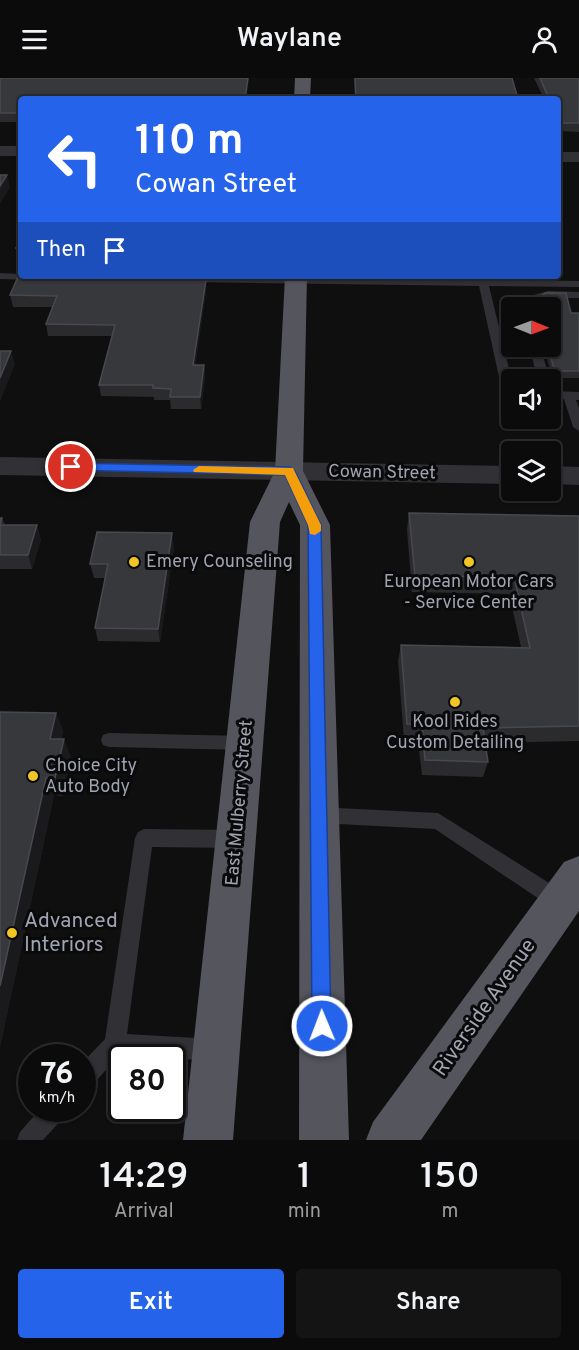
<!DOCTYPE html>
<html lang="en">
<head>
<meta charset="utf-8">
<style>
	body { margin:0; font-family:Overpass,sans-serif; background:#141415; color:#f1f3f6; height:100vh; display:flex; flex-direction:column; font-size:22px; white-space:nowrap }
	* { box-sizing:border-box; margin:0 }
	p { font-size:20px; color:#9a9b9d }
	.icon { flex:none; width:33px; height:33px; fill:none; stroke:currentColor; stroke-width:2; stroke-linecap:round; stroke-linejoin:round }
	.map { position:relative; height:1062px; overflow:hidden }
	.panel { display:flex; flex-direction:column; background:#0b0b0c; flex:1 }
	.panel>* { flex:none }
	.top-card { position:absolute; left:18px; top:18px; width:543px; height:183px; border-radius:6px; box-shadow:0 2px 4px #0004,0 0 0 2px #2b2b2d; background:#2563eb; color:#fff; overflow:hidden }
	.needle { width:39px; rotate:91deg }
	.controls { position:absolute; left:501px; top:219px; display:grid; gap:12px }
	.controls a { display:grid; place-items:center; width:60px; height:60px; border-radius:6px; background:#0b0b0c; box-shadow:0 2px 4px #0004,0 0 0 2px #2b2b2d; font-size:30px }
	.speed { position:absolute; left:18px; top:966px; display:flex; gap:12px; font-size:30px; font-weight:700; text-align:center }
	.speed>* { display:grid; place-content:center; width:78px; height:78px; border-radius:50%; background:#0b0b0c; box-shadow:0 2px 4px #0004,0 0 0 2px #2b2b2d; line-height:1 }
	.speed small { font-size:15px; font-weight:400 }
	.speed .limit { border:3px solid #111; border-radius:9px; background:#fff; color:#111 }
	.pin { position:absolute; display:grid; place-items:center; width:51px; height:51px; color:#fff; margin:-26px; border:3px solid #fff; border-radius:50%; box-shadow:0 2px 6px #0007 }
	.me { position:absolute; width:66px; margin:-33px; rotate:359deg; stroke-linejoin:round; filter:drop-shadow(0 0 4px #0008) }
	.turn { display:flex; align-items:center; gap:21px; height:126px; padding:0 18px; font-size:27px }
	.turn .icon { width:78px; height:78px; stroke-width:2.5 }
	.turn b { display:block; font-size:42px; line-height:51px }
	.then { display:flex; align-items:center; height:57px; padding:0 18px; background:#0003; gap:12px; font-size:22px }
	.eta { display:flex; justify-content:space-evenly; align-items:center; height:102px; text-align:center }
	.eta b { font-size:36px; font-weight:600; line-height:42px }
	.button { display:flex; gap:12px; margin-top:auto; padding:12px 18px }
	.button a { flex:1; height:69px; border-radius:6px; background:#2563eb; color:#fff; font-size:24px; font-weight:600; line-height:69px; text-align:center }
	.button a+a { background:#141415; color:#f1f3f6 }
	header { display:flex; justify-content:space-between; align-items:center; height:78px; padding:0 18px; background:#0b0b0c; font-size:27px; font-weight:600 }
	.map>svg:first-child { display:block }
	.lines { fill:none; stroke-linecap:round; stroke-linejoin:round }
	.service { fill:#303035; fill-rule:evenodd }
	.minor { fill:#303035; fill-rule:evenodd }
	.trunk { fill:#54555d; fill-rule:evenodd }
	.wall { fill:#2b2b2e }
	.shaded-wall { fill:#1a1a1c }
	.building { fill:#37383c; stroke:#48494e; stroke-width:1.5 }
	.route { fill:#2563eb; stroke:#184099; stroke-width:1.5 }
	.slow { fill:#f59e0b }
	.poi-dot { fill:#f2c525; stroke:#0a0a0b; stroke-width:2 }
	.labels { text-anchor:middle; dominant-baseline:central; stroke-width:6; stroke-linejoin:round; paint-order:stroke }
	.street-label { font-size:18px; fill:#a0a3b1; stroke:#0a0a0b }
	.poi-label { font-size:18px; fill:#a0a3b1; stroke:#0a0a0b; text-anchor:start }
	.near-poi-label { font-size:21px; fill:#a0a3b1; stroke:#0a0a0b; text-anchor:start }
	.near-street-label { font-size:21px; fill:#a0a3b1; stroke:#0a0a0b }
</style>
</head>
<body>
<header><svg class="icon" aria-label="menu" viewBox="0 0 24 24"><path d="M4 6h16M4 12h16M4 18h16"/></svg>Waylane<svg class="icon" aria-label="person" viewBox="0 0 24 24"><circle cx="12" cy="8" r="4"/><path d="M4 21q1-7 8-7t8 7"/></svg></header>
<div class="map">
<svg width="579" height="1062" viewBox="0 0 579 1062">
	<rect width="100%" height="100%" fill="#0f0f10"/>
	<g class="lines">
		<path class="service" d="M 0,195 L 21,196 L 21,198 L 41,199 L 36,202 L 0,201 Z
			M 190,198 L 579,203 L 579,209 L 489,208 L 512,303 L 512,321 L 503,317 L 479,208 L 186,204 L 181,201 Z
			M 548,213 L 579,214 L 579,220 L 542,220 L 530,230 L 519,230 L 530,218 Z
			M 529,268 L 540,268 L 550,302 L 538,302 Z
			M 550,313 L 579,314 L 579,322 L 576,322 L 579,330 L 579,353 L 573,349 L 564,321 L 550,321 Z
			M 109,655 L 246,658 L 252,660 L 254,665 L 252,670 L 246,672 L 109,669 L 103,667 L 101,662 L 103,657 Z
			M 318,729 L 438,735 L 565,815 L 568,822 L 565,829 L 558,831 L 551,829 L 435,751 L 318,745 L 312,743 L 309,737 L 312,731 Z
			M 144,751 L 234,752 L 240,755 L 243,761 L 240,767 L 234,770 L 152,769 L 127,956 L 214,961 L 222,964 L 225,972 L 222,980 L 214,983 L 119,977 L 90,1010 L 82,1013 L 82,985 L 105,961 L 135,760 L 138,754 Z
			M 41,1030 L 68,1030 L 65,1038 L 43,1062 L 17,1062 L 20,1054 Z"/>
		<path class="minor" d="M 0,68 L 21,68 L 21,78 L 0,78 Z
			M 558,74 L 579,74 L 579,84 L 558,84 Z
			M 0,379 L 512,388 L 512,406 L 0,397 Z
			M 550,388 L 579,389 L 579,407 L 550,406 Z"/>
		<path class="trunk" d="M 295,0 L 311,0 L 310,21 L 294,21 Z
			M 285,198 L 307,198 L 303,393 L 330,447 L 349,1062 L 299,1062 L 300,447 L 289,424 L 280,444 L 233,1062 L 183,1062 L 250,444 L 275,393 Z
			M 579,778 L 579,833 L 421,1062 L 366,1062 L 373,1044 L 564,784 Z"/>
	</g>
	<path class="wall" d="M 0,0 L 21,21 L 21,44 L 0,44 Z
		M 354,0 L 512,0 L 518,21 L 355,21 Z
		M 534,0 L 579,0 L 579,54 L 558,53 L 558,21 L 544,21 Z
		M 21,160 L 21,180 L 19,180 L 16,170 Z
		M 558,174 L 562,188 L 559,201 L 523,200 L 522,198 L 558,198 Z
		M 205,202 L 206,213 L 195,287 L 204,287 L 205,298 L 201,331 L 171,331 L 170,322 L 154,322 L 154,319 L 101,318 L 99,307 L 112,258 L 48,258 L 46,246 L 52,229 L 13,229 L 10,217 Z
		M 534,224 L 571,235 L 579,235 L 579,300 L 553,300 L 543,268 L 550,268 L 550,230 L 532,230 Z
		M 409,435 L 579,438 L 579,663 L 485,665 L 488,684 L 483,699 L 422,697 L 418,663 L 404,662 L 398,583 L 401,567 L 521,569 L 509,516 L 412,514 L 407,452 Z
		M 0,440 L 2,440 L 5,447 L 41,461 L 32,491 L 0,491 Z
		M 174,469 L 160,564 L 98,563 L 95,550 L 105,500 L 94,500 L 90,486 Z
		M 0,634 L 56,635 L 63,653 L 61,661 L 71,679 L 63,718 L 54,717 L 0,969 Z"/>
	<path class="shaded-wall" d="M 248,0 L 249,0 L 247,21 L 245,21 Z
		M 7,97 L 10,109 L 0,126 L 0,108 Z
		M 204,198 L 205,204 L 206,202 L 206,213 L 194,298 L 193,287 Z
		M 11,273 L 15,286 L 0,324 L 0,300 Z
		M 204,287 L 205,298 L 201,331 L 200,319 Z
		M 37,447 L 41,461 L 32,491 L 28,477 Z
		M 172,455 L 174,469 L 160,564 L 158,551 Z
		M 56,635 L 63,653 L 57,678 L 50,661 Z
		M 64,661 L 71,679 L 63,718 L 55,700 Z
		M 46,700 L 54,717 L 0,969 L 0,908 Z"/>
	<path class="building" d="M 0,0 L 248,0 L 245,21 L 21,21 L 21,35 L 0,35 Z
		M 355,0 L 512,0 L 518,21 L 356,21 Z
		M 540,0 L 579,0 L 579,45 L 560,45 L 558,40 L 558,21 L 549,21 Z
		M 0,97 L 7,97 L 0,108 Z
		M 21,160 L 21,171 L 16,170 Z
		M 558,174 L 562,188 L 558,188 Z
		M 21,192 L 21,198 L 204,198 L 203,202 L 206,202 L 193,287 L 204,287 L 200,319 L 170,319 L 171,311 L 153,310 L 153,307 L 99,307 L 115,247 L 46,246 L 57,218 L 10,217 Z
		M 545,215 L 566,215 L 571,235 L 579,235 L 579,293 L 555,293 L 547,268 L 550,268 L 550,230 L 535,230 L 534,224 Z
		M 0,273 L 11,273 L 0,300 Z
		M 409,435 L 579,438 L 579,648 L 483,650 L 488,684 L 425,682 L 422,647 L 407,646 L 401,567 L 530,570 L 514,499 L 415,498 Z
		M 0,440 L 2,440 L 0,447 L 37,447 L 28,477 L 0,477 Z
		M 97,454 L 172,455 L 158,551 L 95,550 L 108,486 L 90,486 Z
		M 0,634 L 56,635 L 50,661 L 64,661 L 55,700 L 46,700 L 0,908 Z"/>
	<path class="route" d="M 71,385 L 289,389 L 295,393 L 321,447 L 331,948 L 329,955 L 322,958 L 315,955 L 312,948 L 308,447 L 285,397 L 67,392 L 65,389 Z"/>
	<path class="slow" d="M 199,388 L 293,390 L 321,447 L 321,453 L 315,457 L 310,456 L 308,447 L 285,397 L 194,394 L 193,392 Z"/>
	<g class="poi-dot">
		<circle cx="134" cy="484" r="6"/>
		<circle cx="469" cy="484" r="6"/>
		<circle cx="455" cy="624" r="6"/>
		<circle cx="33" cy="698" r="6"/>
		<circle cx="12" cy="855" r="6"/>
	</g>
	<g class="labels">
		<g class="street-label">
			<text transform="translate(382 395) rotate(1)">Cowan Street</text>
			<text transform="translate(240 725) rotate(-85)">East Mulberry Street</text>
		</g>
		<g class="poi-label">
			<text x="146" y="484">Emery Counseling</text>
			<text x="469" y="504" text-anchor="middle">European Motor Cars<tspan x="469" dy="21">- Service Center</tspan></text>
			<text x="455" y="644" text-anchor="middle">Kool Rides<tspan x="455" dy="21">Custom Detailing</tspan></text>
			<text x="45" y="688">Choice City<tspan x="45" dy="21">Auto Body</tspan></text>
		</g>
		<g class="near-poi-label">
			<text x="24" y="843">Advanced<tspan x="24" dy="24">Interiors</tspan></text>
		</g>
		<g class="near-street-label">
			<text transform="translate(485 930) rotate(-55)">Riverside Avenue</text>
		</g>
	</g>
</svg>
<div class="controls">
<a><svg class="needle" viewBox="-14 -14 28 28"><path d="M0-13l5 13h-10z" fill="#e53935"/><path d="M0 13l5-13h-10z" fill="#9a9b9d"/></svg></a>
<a><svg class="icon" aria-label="sound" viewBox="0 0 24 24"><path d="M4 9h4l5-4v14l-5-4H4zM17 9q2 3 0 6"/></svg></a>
<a><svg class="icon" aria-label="layers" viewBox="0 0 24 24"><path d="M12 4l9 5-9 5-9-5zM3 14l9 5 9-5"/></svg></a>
</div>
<div class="speed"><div>76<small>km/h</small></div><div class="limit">80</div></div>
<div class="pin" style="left:71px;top:389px;background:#d93025"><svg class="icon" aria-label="arrive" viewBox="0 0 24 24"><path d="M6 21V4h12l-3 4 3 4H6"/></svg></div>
<svg class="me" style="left:322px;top:948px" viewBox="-20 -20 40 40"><circle r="17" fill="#2563eb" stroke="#fff" stroke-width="3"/><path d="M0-11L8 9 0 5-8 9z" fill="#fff"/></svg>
<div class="top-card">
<div class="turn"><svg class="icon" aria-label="left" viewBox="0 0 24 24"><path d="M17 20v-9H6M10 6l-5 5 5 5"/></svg><div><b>110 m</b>Cowan Street</div></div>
<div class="then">Then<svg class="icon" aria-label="arrive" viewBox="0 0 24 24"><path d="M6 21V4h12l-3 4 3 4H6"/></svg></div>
</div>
</div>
<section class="panel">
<div class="eta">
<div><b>14:29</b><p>Arrival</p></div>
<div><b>1</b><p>min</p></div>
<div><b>150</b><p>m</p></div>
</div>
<div class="button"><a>Exit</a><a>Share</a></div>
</section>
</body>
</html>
